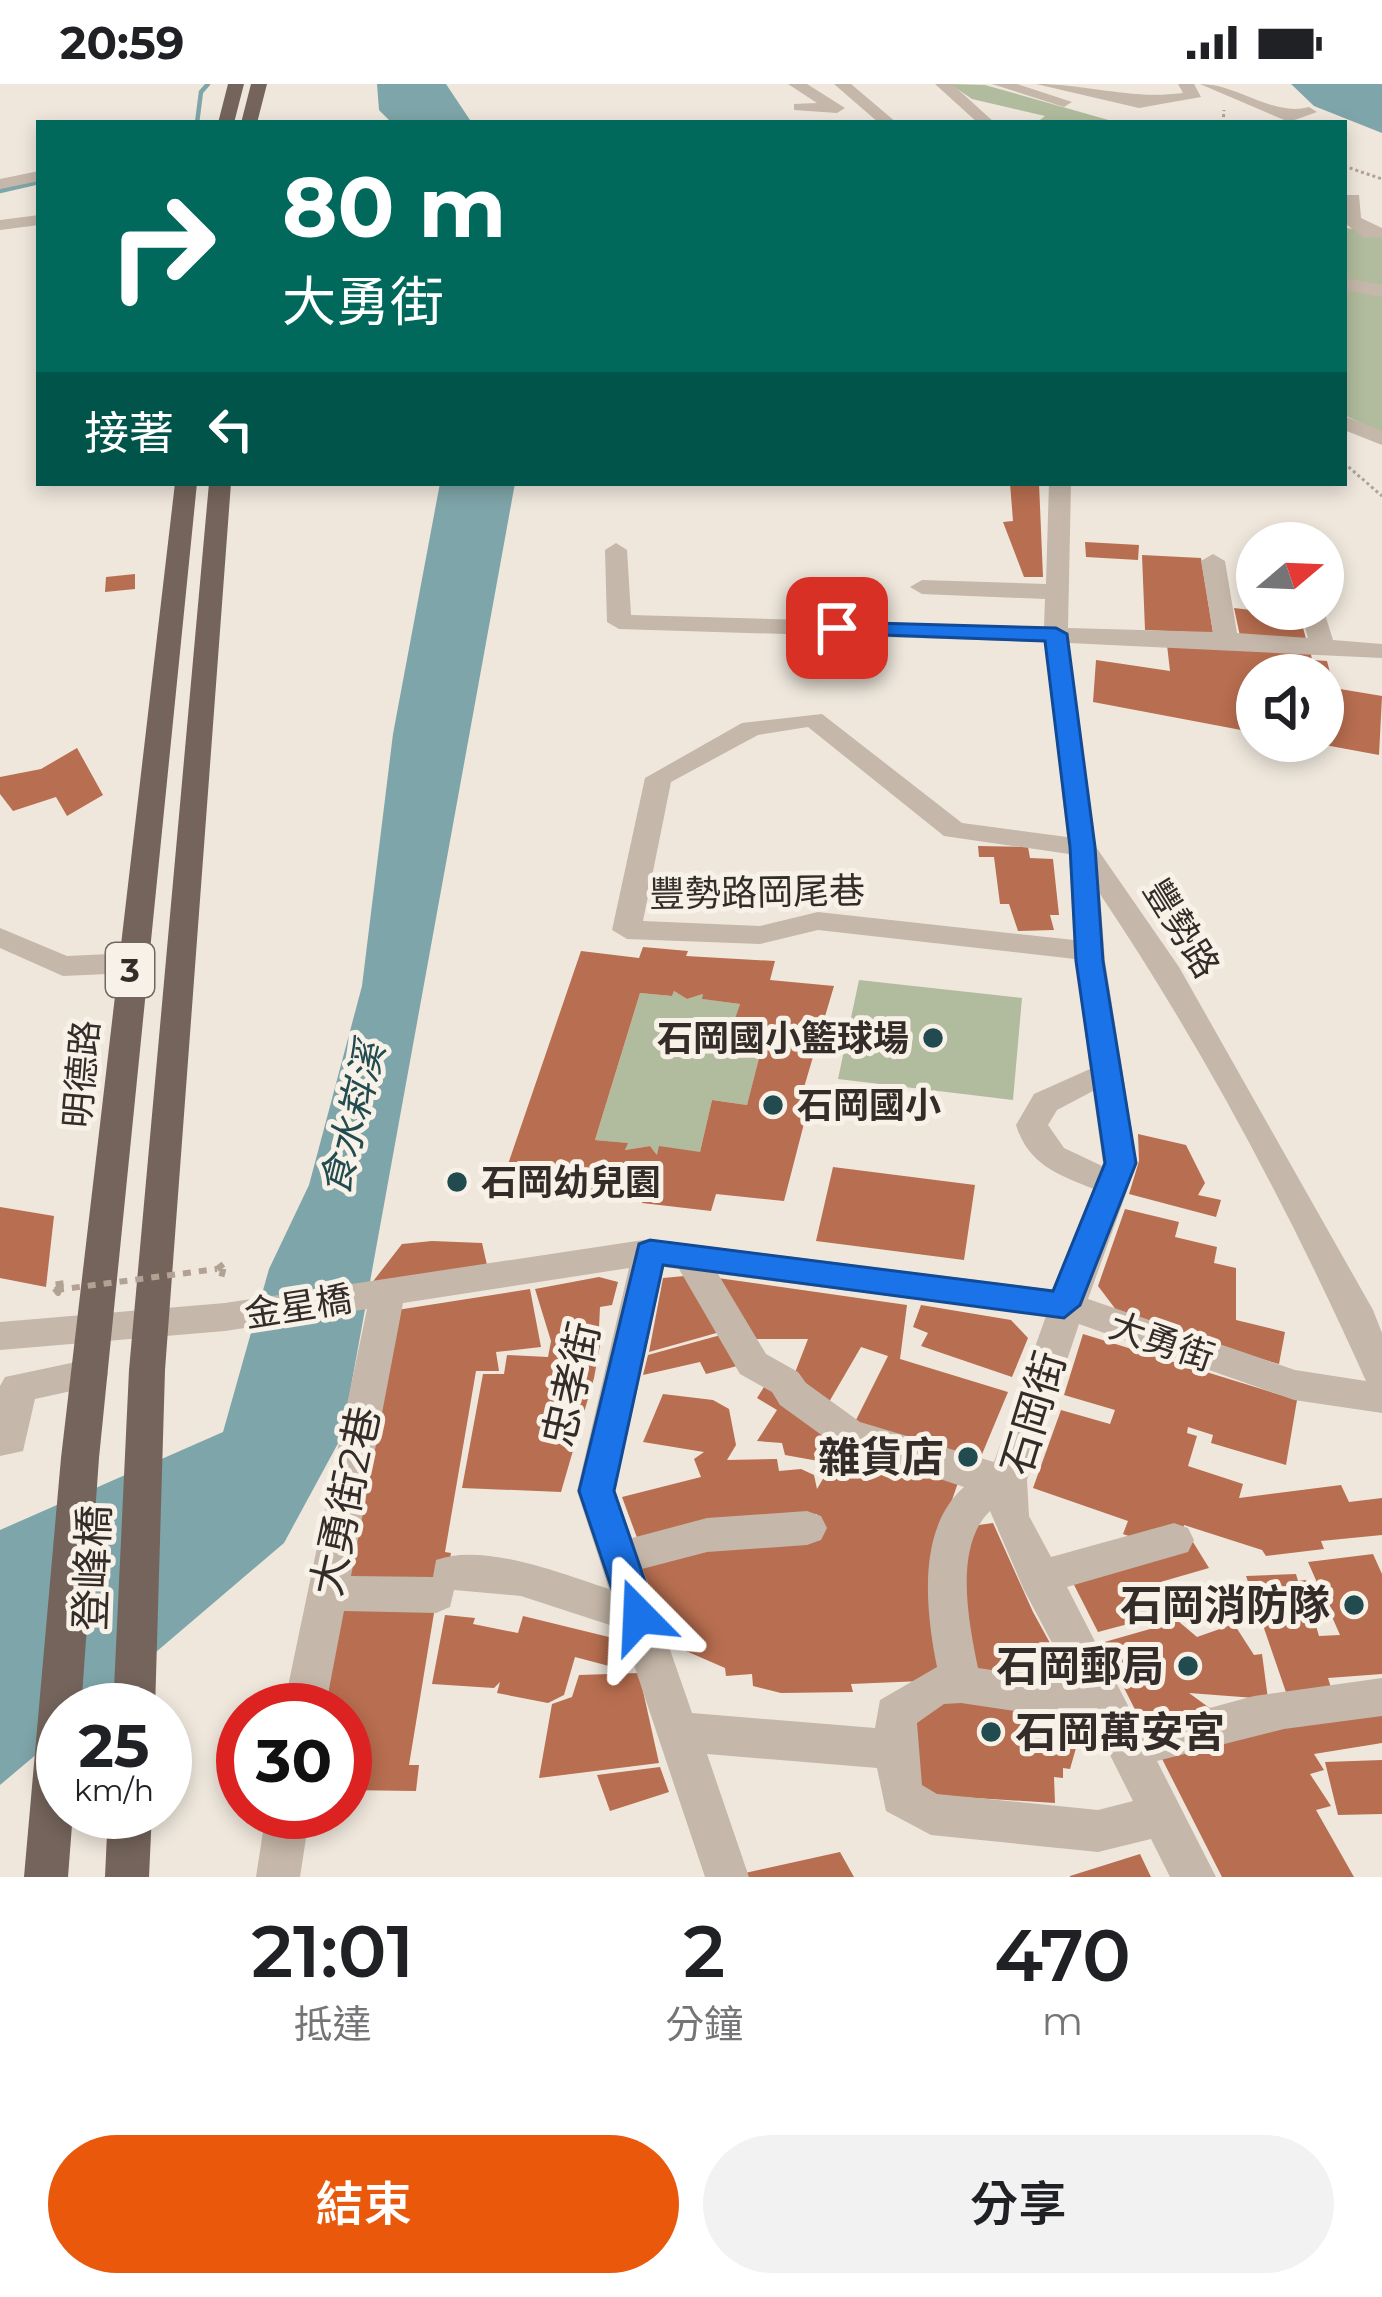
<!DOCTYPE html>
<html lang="zh-TW">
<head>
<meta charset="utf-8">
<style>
	body { margin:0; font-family:Montserrat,"Noto Sans TC",sans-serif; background:#f2f2f2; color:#202124; height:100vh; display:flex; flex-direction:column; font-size:45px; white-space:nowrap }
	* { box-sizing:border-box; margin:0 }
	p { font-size:39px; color:#757577 }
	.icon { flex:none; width:66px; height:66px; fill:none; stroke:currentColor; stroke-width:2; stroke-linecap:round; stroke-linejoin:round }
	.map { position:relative; height:1793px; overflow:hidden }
	.drawer { display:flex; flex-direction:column; background:#fff; flex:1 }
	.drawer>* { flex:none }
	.banner { position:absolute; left:36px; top:36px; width:1311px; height:366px; border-radius:0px; box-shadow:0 6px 18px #0003; background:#00695c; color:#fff; overflow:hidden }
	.needle { width:78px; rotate:71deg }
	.controls { position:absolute; left:1236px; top:438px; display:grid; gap:24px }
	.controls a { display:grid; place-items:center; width:108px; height:108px; border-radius:50%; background:#fff; box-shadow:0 6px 18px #0003; font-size:60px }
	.speed { position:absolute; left:36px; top:1599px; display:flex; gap:24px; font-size:60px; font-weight:700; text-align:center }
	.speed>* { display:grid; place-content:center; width:156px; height:156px; border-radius:50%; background:#fff; box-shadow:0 6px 18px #0003; line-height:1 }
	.speed small { font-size:30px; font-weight:400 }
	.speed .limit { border:18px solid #d22; background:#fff; color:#111 }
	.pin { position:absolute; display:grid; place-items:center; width:102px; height:102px; color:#fff; margin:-51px; border-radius:24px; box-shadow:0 6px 18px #0006 }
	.me { position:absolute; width:132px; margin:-66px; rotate:339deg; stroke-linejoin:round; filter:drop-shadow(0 0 9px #0008) }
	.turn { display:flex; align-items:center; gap:42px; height:252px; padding:0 48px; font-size:54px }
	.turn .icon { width:156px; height:156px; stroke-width:2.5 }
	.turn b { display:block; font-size:84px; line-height:102px }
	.then { display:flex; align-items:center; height:114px; padding:0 48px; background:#0003; gap:24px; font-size:45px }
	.eta { display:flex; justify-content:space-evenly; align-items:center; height:204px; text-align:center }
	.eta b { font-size:72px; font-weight:600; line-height:84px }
	.action { display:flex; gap:24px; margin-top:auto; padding:24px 48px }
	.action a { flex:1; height:138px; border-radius:72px; background:#ea580c; color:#fff; font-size:48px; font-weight:600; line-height:138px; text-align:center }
	.action a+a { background:#f2f2f2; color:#202124 }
	.status { display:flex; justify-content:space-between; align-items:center; height:84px; padding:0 60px; background:#fff; direction:ltr }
	.status svg { height:33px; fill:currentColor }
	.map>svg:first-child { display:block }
	.green { fill:#b1bc9e }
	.water { fill:#7ea5a9 }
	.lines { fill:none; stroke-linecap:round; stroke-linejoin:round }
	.stream { stroke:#7ea5a9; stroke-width:4.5 }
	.building { fill:#b86e50; fill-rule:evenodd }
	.path-far1 { stroke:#b1a294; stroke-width:3; stroke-dasharray:3 3; stroke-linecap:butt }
	.path { stroke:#b1a294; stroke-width:6; stroke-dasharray:8 8; stroke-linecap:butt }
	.minor { fill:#c5b7a9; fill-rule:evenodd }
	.major { fill:#74645b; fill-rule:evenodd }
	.path-bridge { stroke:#b1a294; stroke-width:6; stroke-dasharray:8 8; stroke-linecap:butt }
	.route { fill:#1a73e8; stroke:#114b97; stroke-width:3 }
	.poi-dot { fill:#224b50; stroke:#f7f1e8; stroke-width:4.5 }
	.labels { text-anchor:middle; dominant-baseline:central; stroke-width:10; stroke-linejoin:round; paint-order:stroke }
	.shield { fill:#f7f1e8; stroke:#6e6762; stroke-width:3 }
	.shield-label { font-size:33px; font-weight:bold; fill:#342c28 }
	.street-label { font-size:36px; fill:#342c28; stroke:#f7f1e8 }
	.poi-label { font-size:36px; font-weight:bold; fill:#342c28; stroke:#f7f1e8; text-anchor:start }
	.water-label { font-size:39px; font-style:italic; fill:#224b50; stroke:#f7f1e8 }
	.near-street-label { font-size:42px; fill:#342c28; stroke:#f7f1e8 }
	.near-poi-label { font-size:42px; font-weight:bold; fill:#342c28; stroke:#f7f1e8; text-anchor:end }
</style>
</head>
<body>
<div class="status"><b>20:59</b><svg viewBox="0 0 49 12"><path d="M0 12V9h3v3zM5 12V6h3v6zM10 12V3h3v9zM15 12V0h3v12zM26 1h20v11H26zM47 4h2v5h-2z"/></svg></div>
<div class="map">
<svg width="1382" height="1793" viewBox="0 0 1382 1793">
	<rect width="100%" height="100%" fill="#efe7dc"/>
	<path class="green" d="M 950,0 L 985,1 L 1119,39 L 1036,39 L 1045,32 L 972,15 Z
		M 1344,144 L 1382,147 L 1382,349 L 1344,331 Z
		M 859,896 L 1022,914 L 1013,1016 L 838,995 Z
		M 674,907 L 687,915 L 703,910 L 703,915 L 740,920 L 725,967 L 730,973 L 759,974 L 747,1021 L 712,1016 L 700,1068 L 657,1071 L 650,1062 L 625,1066 L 627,1059 L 595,1056 L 640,909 L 672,912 Z"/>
	<path class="water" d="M 377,0 L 446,0 L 472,39 L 392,39 L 379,26 Z
		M 1291,0 L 1382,0 L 1382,49 L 1314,22 Z
		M 440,399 L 515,399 L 342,1352 L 284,1459 L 88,1626 L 63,1626 L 63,1648 L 0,1701 L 0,1446 L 223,1348 L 269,1185 L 309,1101 L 362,902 L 393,650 Z"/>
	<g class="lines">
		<path class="stream" d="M 197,39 L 201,8 L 208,0
			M 0,107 L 39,98"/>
	</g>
	<path class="building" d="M 1010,399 L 1039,399 L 1043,493 L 1024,493 L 1003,438 L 1013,437 Z
		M 1085,458 L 1139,461 L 1138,476 L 1086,473 Z
		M 1142,471 L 1201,474 L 1213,549 L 1145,546 Z
		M 135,490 L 135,505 L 105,508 L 106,493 Z
		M 1234,524 L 1300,532 L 1306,555 L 1240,552 Z
		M 1167,561 L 1311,570 L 1312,576 L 1327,577 L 1334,604 L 1382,612 L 1379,671 L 1314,659 L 1323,657 L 1323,591 L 1257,591 L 1257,649 L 1093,618 L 1096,576 L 1170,587 Z
		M 77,664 L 103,711 L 67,732 L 56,713 L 13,727 L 0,710 L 0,693 L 41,685 Z
		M 978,762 L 1028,763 L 1030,774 L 1053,775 L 1059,831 L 1050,831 L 1054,846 L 1018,847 L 1009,820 L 1000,820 L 994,773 L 979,773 Z
		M 643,863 L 688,867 L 686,872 L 775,877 L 770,896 L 834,902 L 797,1027 L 807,1028 L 784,1117 L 716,1110 L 711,1127 L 642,1119 L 648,1099 L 620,1096 L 613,1115 L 564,1110 L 570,1093 L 506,1086 L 581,867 L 639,874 ZM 674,907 L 687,915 L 703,910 L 702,915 L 740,920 L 724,967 L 730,973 L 759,974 L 747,1021 L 712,1016 L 700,1068 L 659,1062 L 657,1071 L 650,1062 L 625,1066 L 628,1059 L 595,1056 L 640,909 L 672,912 Z
		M 1138,1050 L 1186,1061 L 1205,1099 L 1198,1111 L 1221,1116 L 1216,1133 L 1129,1110 L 1139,1077 Z
		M 833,1083 L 975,1101 L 964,1176 L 816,1157 Z
		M 0,1123 L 54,1132 L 46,1203 L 0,1194 Z
		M 1125,1125 L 1179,1138 L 1175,1153 L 1217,1163 L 1214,1179 L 1236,1184 L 1236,1236 L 1285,1248 L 1279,1280 L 1123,1235 L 1098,1202 Z
		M 432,1157 L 482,1159 L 487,1181 L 371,1200 L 402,1160 Z
		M 695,1191 L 727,1246 L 649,1268 L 663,1194 Z
		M 599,1193 L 618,1198 L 612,1221 L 600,1223 L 599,1244 L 603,1245 L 594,1294 L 561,1408 L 462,1404 L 483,1290 L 504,1290 L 507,1271 L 548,1273 L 551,1257 L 535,1205 Z
		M 711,1193 L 907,1221 L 900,1275 L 1008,1308 L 975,1387 L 850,1348 L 888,1272 L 861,1263 L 829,1318 L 791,1299 L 808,1255 L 746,1255 Z
		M 530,1205 L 541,1263 L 496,1268 L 499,1287 L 476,1287 L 445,1468 L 451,1469 L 447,1492 L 438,1505 L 336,1503 L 397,1226 Z
		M 921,1221 L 1011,1236 L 1028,1254 L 1012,1293 L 921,1262 L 928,1249 L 913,1243 Z
		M 728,1249 L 745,1280 L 706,1290 L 700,1278 L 643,1291 L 648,1271 Z
		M 1083,1250 L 1297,1316 L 1286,1381 L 1211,1359 L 1213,1351 L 1188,1343 L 1187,1349 L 1197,1352 L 1188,1382 L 1243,1400 L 1239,1414 L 1341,1401 L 1349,1418 L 1382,1414 L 1382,1451 L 1321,1457 L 1324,1465 L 1266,1472 L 1262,1466 L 1184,1441 L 1182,1449 L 1143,1457 L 1123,1450 L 1128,1437 L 1033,1404 L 1061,1326 L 1110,1340 L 1115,1326 L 1064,1311 Z
		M 769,1295 L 841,1351 L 824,1378 L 785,1371 L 782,1359 L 757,1357 L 777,1326 L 757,1314 Z
		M 663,1310 L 713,1316 L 729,1325 L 736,1361 L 727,1376 L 777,1375 L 779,1387 L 801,1385 L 814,1391 L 817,1405 L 848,1352 L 961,1390 L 942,1445 L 952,1589 L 922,1597 L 851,1600 L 853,1608 L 781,1609 L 753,1602 L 752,1590 L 726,1592 L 725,1584 L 670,1560 L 641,1481 L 705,1463 L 819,1456 L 817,1430 L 730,1434 L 639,1459 L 622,1413 L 701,1393 L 694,1375 L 704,1368 L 643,1358 Z
		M 993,1439 L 1033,1528 L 1073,1601 L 977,1599 L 954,1536 L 972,1442 Z
		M 1193,1458 L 1209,1484 L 1157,1499 L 1173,1528 L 1098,1548 L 1070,1493 Z
		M 1373,1470 L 1382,1490 L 1382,1590 L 1328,1594 L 1333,1610 L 1288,1614 L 1246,1492 L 1296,1490 L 1298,1497 L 1306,1496 L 1318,1520 L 1310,1522 L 1319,1552 L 1340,1551 L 1308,1478 Z
		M 335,1512 L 436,1517 L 409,1681 L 419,1681 L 416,1707 L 345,1706 L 345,1626 L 314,1626 Z
		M 445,1531 L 475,1534 L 473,1540 L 518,1549 L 523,1532 L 617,1555 L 628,1587 L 575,1573 L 564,1611 L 548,1619 L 497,1609 L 500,1598 L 494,1604 L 432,1600 Z
		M 1178,1537 L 1197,1553 L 1234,1540 L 1254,1571 L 1262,1570 L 1268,1615 L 1189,1609 L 1211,1625 L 1146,1647 L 1101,1559 Z
		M 639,1589 L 659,1679 L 539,1694 L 552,1620 L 572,1613 L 579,1591 Z
		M 942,1608 L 1056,1623 L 1076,1664 L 1070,1685 L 1063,1684 L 1063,1694 L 1054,1693 L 1055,1719 L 929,1711 L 914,1701 L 913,1632 Z
		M 1382,1623 L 1382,1659 L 1314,1670 L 1324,1686 L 1310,1690 L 1331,1722 L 1316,1726 L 1354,1793 L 1222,1793 L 1158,1667 Z
		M 1382,1676 L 1382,1730 L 1338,1731 L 1325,1678 Z
		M 660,1683 L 669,1708 L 610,1727 L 597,1691 Z
		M 840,1768 L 854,1793 L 737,1793 L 736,1791 Z
		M 1140,1770 L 1151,1793 L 1070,1793 L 1070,1792 Z"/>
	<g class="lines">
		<path class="path-far1" d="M 1223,39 L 1224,26
			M 1344,82 L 1382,95
			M 1344,379 L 1382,412"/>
		<path class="path" d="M 217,1185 L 225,1179 L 221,1194
			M 56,1206 L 62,1200 L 58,1209 L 52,1201 L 65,1199"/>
		<path class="minor" d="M 788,0 L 807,0 L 845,24 L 837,29 L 794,26 L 794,20 L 817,19 Z
			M 834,0 L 851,0 L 897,39 L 879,39 Z
			M 935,0 L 952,0 L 995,39 L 978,39 Z
			M 992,0 L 1017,0 L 1072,18 L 1064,23 Z
			M 1036,0 C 1090,0 1129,16 1183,9 L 1178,0 L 1194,0 L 1201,13 L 1139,24 Z
			M 1200,0 C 1239,0 1272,33 1309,23 L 1317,28 L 1289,38 Z
			M 39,87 L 39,97 L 0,105 L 0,95 Z
			M 1347,111 L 1359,111 L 1361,134 L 1382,144 L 1382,154 L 1363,153 L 1346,140 Z
			M 39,131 L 39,141 L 0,146 L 0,136 Z
			M 1344,194 L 1382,201 L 1382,213 L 1344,206 Z
			M 1344,332 L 1382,347 L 1382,361 L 1344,346 Z
			M 1049,399 L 1071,399 L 1068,544 L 1213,548 L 1201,477 L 1213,470 L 1225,477 L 1237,549 L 1308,554 L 1300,525 L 1323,524 L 1333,556 L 1382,560 L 1382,574 L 1069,559 L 1096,763 L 1179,883 L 1373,1226 L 1382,1249 L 1382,1329 L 1294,1316 L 1079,1240 L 1027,1396 L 1029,1432 L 1051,1473 L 1174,1439 L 1188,1444 L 1194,1456 L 1188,1468 L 1067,1503 L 1139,1643 L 1254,1612 L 1382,1594 L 1382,1632 L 1284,1645 L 1157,1677 L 1216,1793 L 1170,1793 L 1151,1755 L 1098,1768 L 931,1751 L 886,1727 L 877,1684 L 707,1670 L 749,1793 L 705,1793 L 622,1545 L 521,1512 L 454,1506 L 450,1523 L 436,1529 L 344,1527 L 325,1626 L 283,1626 L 367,1225 L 225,1247 L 0,1266 L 0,1238 L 225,1219 L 650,1155 L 1056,1206 L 1094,1105 C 1058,1091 1028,1080 1016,1041 L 1034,1010 L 1090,985 L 1075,875 L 818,846 L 760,860 L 627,855 L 612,846 L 645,694 L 742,639 L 822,630 L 962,739 L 1067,753 L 1045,558 L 619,545 L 607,538 L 605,466 L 616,459 L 627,466 L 631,531 L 1044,543 L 1045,515 L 922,510 L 910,503 L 922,496 L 1046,500 ZM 808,643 L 944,752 L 1069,770 L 1074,856 L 818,828 L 760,842 L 643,837 L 671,698 L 758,651 ZM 1100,810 C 1202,962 1291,1129 1366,1297 L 1295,1286 L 1088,1215 L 1137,1079 L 1105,877 ZM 1093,1007 L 1103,1079 L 1102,1082 L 1064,1064 L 1048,1041 L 1057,1026 ZM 664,1183 L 679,1185 L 740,1290 L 772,1308 L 780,1321 L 834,1360 L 964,1403 C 916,1445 926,1528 937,1583 L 880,1616 L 875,1644 L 692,1629 L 642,1485 L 707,1468 L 807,1461 L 821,1456 L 827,1444 L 821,1432 L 807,1427 L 707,1434 L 632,1454 L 615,1407 ZM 629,1184 L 577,1407 L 609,1505 C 562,1490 484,1458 436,1476 L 433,1493 L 351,1492 L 403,1219 ZM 718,1190 L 1046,1232 L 994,1378 L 860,1338 L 806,1299 L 798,1288 L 766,1270 ZM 990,1427 L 1024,1506 L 1069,1591 L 1054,1595 L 978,1584 C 969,1539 953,1463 990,1427 ZM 961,1619 L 1054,1633 L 1087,1625 L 1133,1717 L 1098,1726 L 937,1710 L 922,1701 L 917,1639 L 944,1620 Z
			M 0,844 L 67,872 L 130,869 L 145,879 L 130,889 L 63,892 L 0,864 Z
			M 90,1275 L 103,1280 L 108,1290 L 103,1300 L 35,1315 L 23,1367 L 0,1372 L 0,1302 L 5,1293 Z
			M 266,1728 L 310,1728 L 300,1793 L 256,1793 Z"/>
		<path class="major" d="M 228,0 L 244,0 L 234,39 L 218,39 Z
			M 251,0 L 267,0 L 257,39 L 241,39 Z
			M 175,399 L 197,399 L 99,1374 L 81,1626 L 63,1626 L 63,1728 L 73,1728 L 68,1793 L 24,1793 L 61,1374 Z
			M 209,399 L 231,399 L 165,1286 L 155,1626 L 113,1626 L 129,1286 Z
			M 108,1728 L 152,1728 L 149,1793 L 105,1793 Z"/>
		<path class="path-bridge" d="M 56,1206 L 217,1185"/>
	</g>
	<path class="route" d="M 837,538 L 1056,544 L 1067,550 L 1095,763 L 1103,877 L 1136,1079 L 1080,1221 L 1064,1234 L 663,1181 L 614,1407 L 657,1532 L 652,1543 L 639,1548 L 626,1543 L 621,1532 L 579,1407 L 639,1160 L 650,1156 L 1053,1207 L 1105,1079 L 1076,877 L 1070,763 L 1045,557 L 830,549 L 830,540 Z"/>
	<g class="poi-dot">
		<circle cx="933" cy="954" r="12"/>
		<circle cx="773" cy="1021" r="12"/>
		<circle cx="457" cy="1098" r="12"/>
		<circle cx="968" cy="1373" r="12"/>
		<circle cx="1354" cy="1521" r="12"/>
		<circle cx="1188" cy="1582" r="12"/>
		<circle cx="991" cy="1648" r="12"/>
	</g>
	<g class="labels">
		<rect class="shield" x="106" y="859" width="48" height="54" rx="9"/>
		<g class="shield-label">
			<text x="130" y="886">3</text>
		</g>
		<g class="street-label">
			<text transform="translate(757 808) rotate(-1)">豐勢路岡尾巷</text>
			<text transform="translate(1182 844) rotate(58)">豐勢路</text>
			<text transform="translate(81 990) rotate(-85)">明德路</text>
			<text transform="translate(298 1222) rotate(-9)">金星橋</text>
			<text transform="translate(1162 1257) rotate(19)">大勇街</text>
		</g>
		<g class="poi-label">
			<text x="909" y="954" text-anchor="end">石岡國小籃球場</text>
			<text x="797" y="1021">石岡國小</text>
			<text x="481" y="1098">石岡幼兒園</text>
		</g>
		<g class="water-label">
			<text transform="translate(352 1035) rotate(-76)">食水嵙溪</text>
		</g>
		<g class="near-street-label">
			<text transform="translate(571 1300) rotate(-77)">忠孝街</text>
			<text transform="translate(1033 1329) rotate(-73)">石岡街</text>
			<text transform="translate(345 1417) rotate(-78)">大勇街2巷</text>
			<text transform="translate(92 1484) rotate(-88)">登峰橋</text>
		</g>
		<g class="near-poi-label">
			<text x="944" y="1373">雜貨店</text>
			<text x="1330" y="1521">石岡消防隊</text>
			<text x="1164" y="1582">石岡郵局</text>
			<text x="1015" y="1648" text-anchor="start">石岡萬安宮</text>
		</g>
	</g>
</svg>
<div class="controls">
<a><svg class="needle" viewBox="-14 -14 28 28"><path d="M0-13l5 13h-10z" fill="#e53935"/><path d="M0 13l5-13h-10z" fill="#757577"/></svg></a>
<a><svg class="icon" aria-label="sound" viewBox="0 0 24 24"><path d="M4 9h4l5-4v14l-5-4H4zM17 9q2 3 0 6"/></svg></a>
</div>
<div class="speed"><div>25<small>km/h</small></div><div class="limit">30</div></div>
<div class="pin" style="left:837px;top:544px;background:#d93025"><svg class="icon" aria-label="arrive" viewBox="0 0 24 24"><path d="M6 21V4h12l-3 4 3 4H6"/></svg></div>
<svg class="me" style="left:639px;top:1532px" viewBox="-20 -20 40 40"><path d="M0-17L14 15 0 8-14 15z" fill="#1a73e8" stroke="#fff" stroke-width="4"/></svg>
<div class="banner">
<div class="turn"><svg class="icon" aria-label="right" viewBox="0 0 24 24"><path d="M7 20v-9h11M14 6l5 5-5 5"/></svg><div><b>80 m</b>大勇街</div></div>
<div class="then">接著<svg class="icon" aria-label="left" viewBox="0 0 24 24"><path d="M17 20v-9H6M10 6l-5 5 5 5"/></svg></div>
</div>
</div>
<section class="drawer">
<div class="eta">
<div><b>21:01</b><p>抵達</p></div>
<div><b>2</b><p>分鐘</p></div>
<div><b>470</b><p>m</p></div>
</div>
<div class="action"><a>結束</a><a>分享</a></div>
</section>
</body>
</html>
